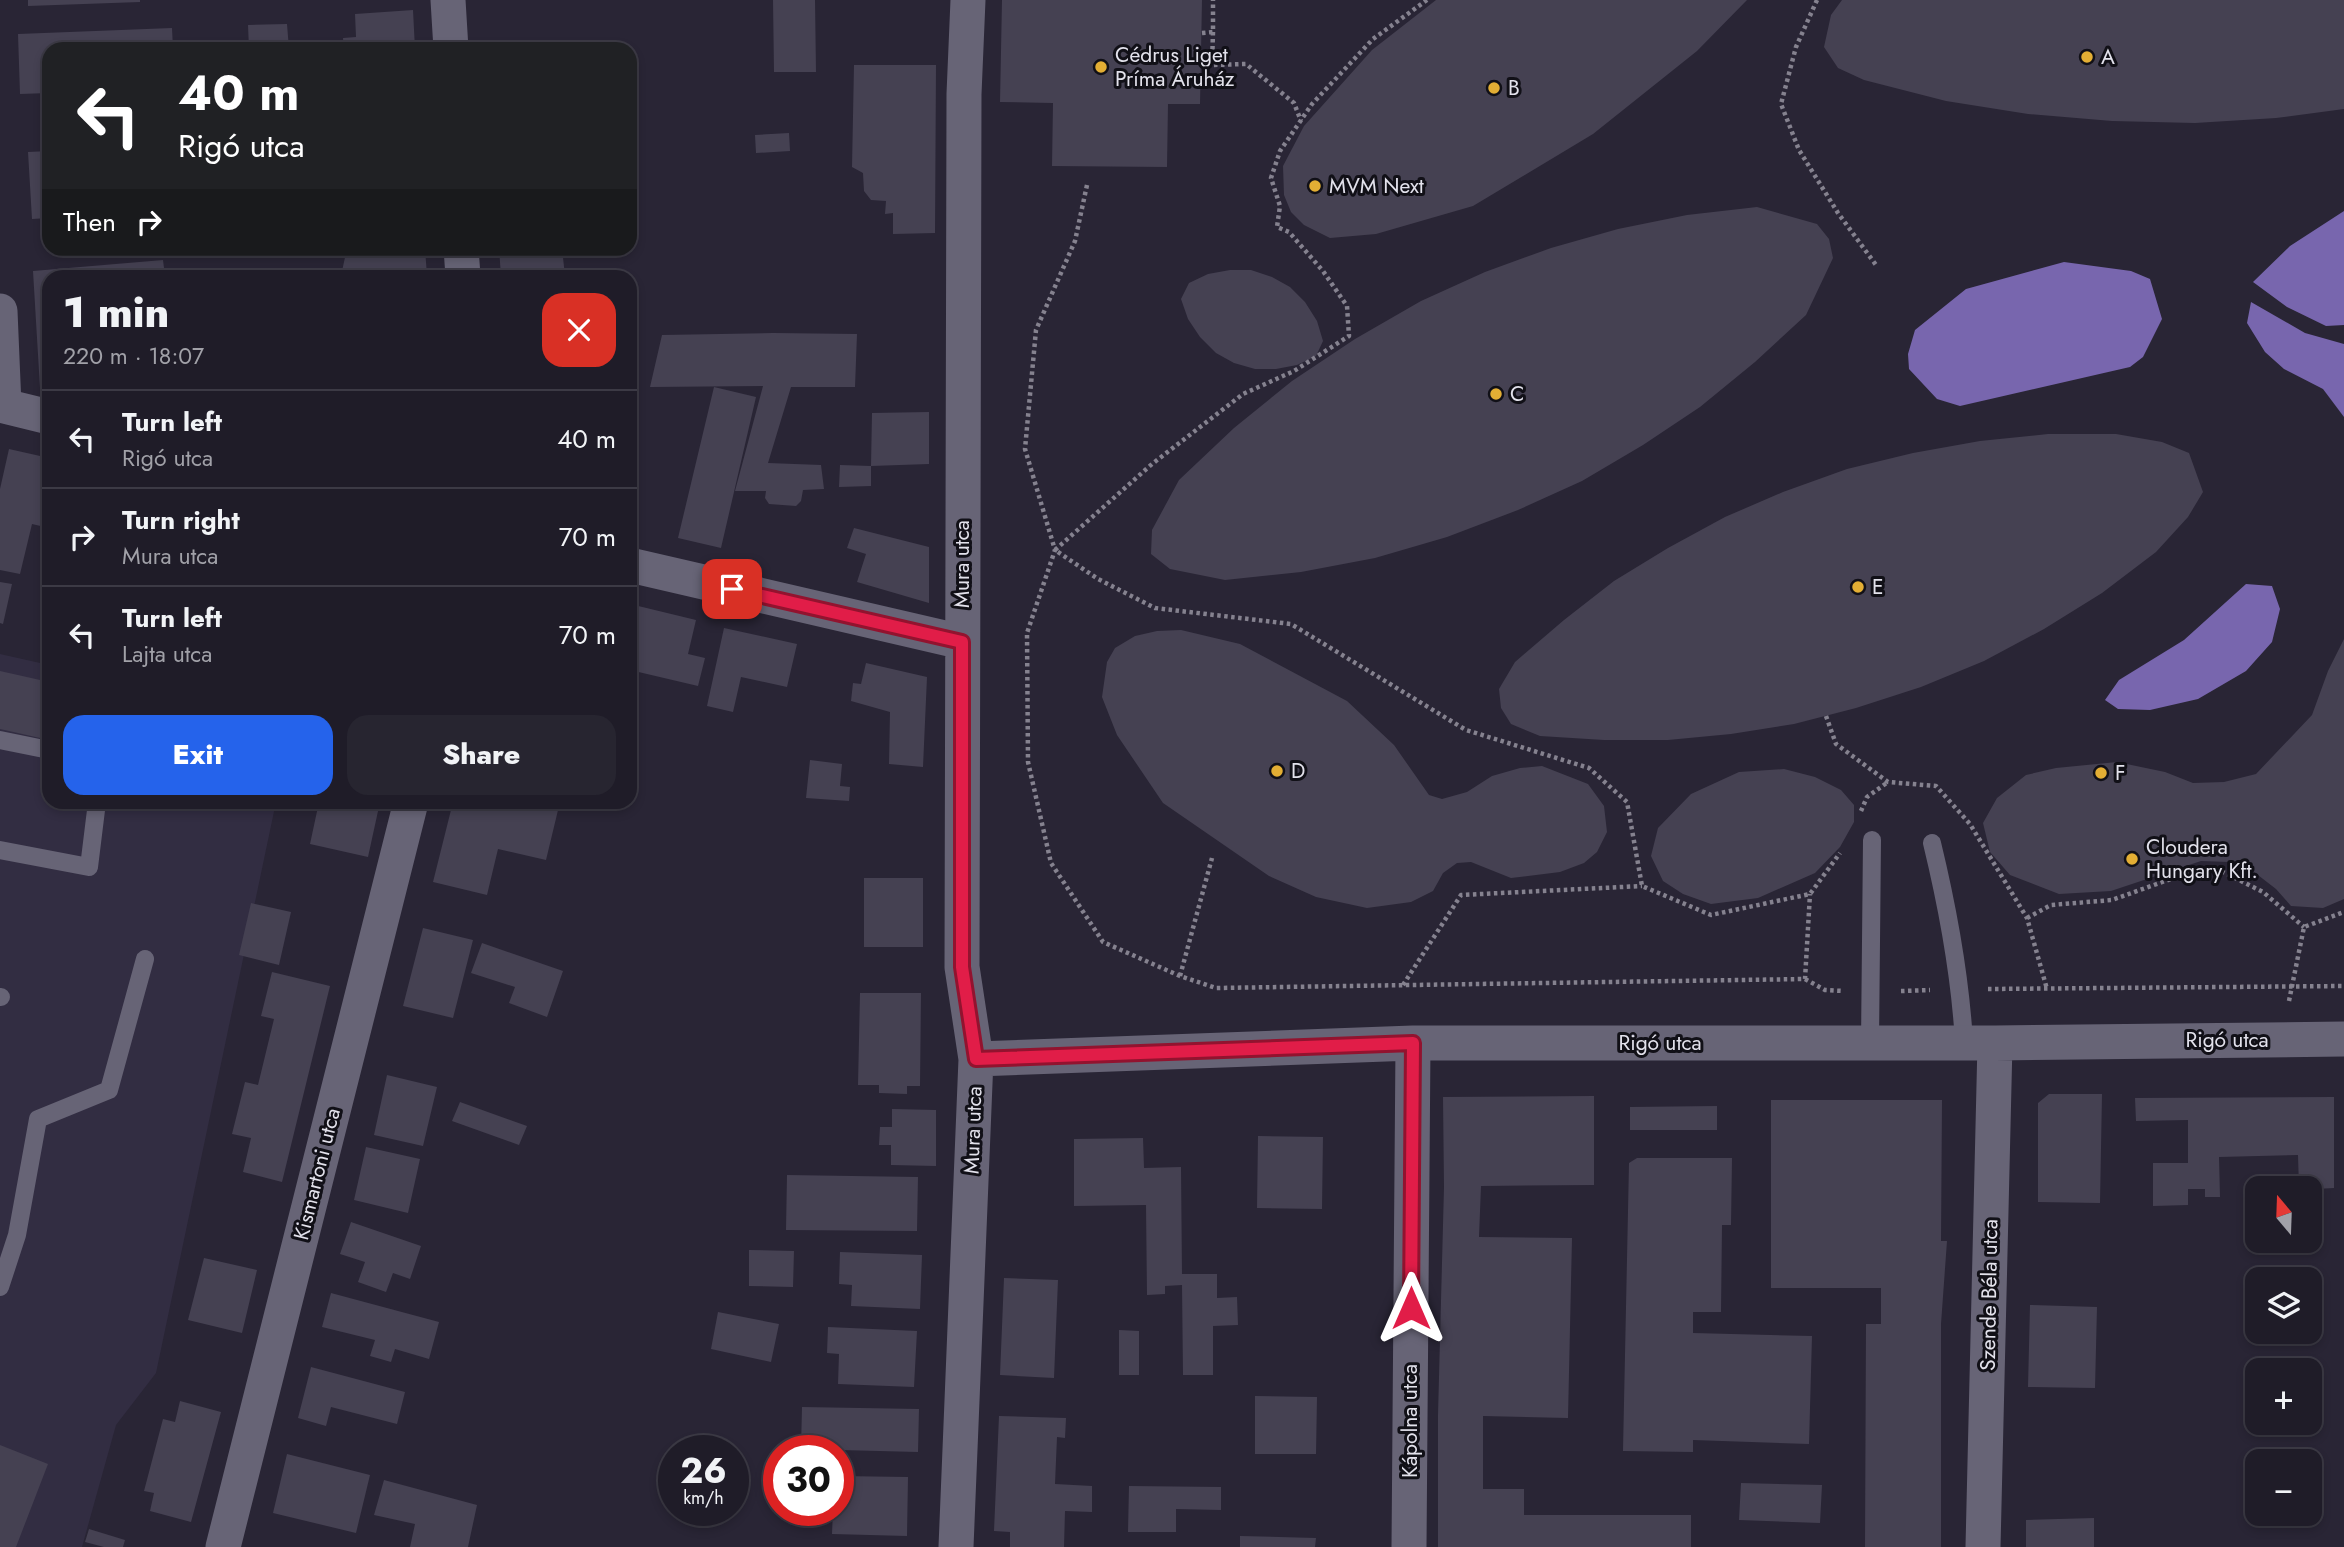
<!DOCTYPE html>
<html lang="en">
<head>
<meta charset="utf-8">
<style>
	body { margin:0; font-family:Jost,sans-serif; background:#272530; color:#f1f3f6; height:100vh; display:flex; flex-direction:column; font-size:26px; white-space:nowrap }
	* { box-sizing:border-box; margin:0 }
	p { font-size:23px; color:#a1a1a8 }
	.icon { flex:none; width:38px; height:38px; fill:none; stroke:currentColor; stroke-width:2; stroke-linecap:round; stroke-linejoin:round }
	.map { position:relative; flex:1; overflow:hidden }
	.side { position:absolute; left:42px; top:270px; width:595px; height:539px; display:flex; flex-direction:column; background:#1f1c28; border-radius:21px; box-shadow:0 4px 10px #0003,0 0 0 2px #3c3a45 }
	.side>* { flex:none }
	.banner { position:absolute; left:42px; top:42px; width:595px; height:214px; border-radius:21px; box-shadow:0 4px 10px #0003,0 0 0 2px #3c3a45; background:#202124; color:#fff; overflow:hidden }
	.needle { width:46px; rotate:341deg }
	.controls { position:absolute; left:2245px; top:1176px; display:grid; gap:14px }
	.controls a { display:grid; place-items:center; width:77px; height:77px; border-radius:14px; background:#1f1c28; box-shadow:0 4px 10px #0003,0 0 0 2px #3c3a45; font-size:35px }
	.speed { position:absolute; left:658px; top:1435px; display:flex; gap:14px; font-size:35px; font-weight:700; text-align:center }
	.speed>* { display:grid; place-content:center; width:91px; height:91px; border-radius:50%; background:#1f1c28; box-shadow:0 4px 10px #0003,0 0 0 2px #3c3a45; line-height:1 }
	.speed small { font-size:18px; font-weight:400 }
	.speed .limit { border:10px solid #d22; background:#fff; color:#111 }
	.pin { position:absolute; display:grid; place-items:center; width:60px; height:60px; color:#fff; margin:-30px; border-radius:14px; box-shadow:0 4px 10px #0006 }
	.me { position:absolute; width:77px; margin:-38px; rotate:0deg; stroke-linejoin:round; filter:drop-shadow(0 0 5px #0008) }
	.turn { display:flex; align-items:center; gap:24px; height:147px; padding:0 21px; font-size:32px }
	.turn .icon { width:91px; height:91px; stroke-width:2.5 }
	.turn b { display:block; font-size:49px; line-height:60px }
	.then { display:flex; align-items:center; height:66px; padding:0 21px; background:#0003; gap:14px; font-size:26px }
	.round { display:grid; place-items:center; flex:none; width:74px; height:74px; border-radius:21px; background:#272530 }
	.headline { display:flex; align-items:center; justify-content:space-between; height:119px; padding:0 21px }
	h1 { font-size:42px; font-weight:800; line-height:52px }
	.action { display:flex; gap:14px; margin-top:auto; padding:14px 21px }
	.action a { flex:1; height:80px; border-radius:21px; background:#2563eb; color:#fff; font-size:28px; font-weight:800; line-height:80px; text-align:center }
	.action a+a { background:#272530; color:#f1f3f6 }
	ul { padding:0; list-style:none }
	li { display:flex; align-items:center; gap:21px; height:98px; padding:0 21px; border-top:2px solid #3c3a45 }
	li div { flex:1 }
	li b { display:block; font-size:26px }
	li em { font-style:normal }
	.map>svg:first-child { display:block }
	.built { fill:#322d42 }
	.water { fill:#7866ae }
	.building { fill:#454152 }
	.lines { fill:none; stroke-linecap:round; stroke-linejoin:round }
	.path { stroke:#85828f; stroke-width:4.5; stroke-dasharray:3.5 3.5; stroke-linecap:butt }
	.service { stroke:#676476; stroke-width:18 }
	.minor { stroke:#676476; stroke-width:35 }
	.route-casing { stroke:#92132f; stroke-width:18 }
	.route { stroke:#e11d48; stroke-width:12 }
	.poi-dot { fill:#e3ae34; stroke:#111017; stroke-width:2.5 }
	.labels { text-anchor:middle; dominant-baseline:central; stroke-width:6; stroke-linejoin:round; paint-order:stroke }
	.poi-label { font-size:21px; fill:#e3e2ec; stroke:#111017; text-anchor:start }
	.street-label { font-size:21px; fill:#e3e2ec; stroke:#111017 }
</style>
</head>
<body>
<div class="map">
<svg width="2344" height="1547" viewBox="0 0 2344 1547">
	<rect width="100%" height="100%" fill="#292535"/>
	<path class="built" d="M 0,654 L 49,665 L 49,802 L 276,802 L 156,1373 L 116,1425 L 82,1547 L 0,1547 Z"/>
	<path class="water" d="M 2344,211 L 2344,325 L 2326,326 L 2287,307 L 2253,282 L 2290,246 Z
		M 2064,262 L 2131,271 L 2150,279 L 2162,319 L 2143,357 L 2130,367 L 1960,406 L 1937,399 L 1909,369 L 1908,354 L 1915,330 L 1966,289 Z
		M 2251,302 L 2305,333 L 2344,344 L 2344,417 L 2323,389 L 2284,369 L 2265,352 L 2247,323 Z
		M 2246,584 L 2272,586 L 2280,609 L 2272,642 L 2246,671 L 2198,699 L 2150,710 L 2118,709 L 2105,700 L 2119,680 L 2184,640 Z"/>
	<path class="building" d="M 28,0 L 140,0 L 140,2 L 28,6 Z
		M 773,0 L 815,0 L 816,72 L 774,72 Z
		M 1002,0 L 1202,0 L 1200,104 L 1168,104 L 1167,167 L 1052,166 L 1053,103 L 1000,102 Z
		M 1436,0 L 1747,0 L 1697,51 L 1593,134 L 1473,206 L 1376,234 L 1330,238 L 1304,225 L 1291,212 L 1284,195 L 1283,166 L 1304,126 L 1372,50 Z
		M 1842,0 L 2344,0 L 2344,109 L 2276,118 L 2195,123 L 2112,121 L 2028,114 L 1946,101 L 1864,80 L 1838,68 L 1824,47 L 1831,15 Z
		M 413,10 L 415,49 L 344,49 L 343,38 L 356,37 L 355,14 Z
		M 287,24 L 289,49 L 249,49 L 248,25 Z
		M 172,28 L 173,49 L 49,49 L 49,93 L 20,94 L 18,34 Z
		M 563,40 L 564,49 L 483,49 L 483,45 Z
		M 854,65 L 936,65 L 935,233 L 893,234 L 893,213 L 885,214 L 886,201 L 871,200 L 864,191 L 863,173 L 852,167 Z
		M 789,133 L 790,151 L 756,153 L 755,135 Z
		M 49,151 L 49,218 L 32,219 L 28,152 Z
		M 1757,207 L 1817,224 L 1829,239 L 1833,258 L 1806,315 L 1755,362 L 1700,407 L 1643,445 L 1582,481 L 1518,510 L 1447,537 L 1375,558 L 1301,572 L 1225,580 L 1170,569 L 1151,554 L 1152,530 L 1179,480 L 1234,428 L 1292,381 L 1355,339 L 1421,301 L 1485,272 L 1551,248 L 1618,229 L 1687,215 Z
		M 347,248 L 425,248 L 427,276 L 341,276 Z
		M 499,248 L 562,248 L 565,276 L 501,276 Z
		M 163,260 L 165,276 L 49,276 L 49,390 L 40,388 L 33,271 Z
		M 221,268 L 257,275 L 256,276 L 219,276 Z
		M 1230,270 L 1251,270 L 1272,277 L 1290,287 L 1305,302 L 1317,321 L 1323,341 L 1316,356 L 1297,365 L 1276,369 L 1255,369 L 1234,363 L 1216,353 L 1200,337 L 1188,319 L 1181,299 L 1189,283 L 1208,274 Z
		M 773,333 L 857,334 L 855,387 L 791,387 L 768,463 L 821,465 L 824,489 L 803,490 L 801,501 L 796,506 L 769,504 L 765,498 L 766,491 L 735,491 L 763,386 L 650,387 L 662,335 Z
		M 714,387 L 756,397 L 721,548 L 678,538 Z
		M 929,412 L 929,464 L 871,466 L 872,413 Z
		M 2048,434 L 2116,434 L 2162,442 L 2189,453 L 2203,492 L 2188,517 L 2156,552 L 2102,593 L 2044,629 L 1984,661 L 1921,687 L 1856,708 L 1794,724 L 1731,734 L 1668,740 L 1604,740 L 1540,736 L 1511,724 L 1501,708 L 1499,689 L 1515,662 L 1564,620 L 1614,581 L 1668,548 L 1725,517 L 1783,492 L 1847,469 L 1913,453 L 1980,441 Z
		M 9,449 L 49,458 L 49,528 L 32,524 L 20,574 L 0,570 L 0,489 Z
		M 840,465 L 871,466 L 871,486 L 839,487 Z
		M 854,528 L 929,547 L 929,603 L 857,582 L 866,554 L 847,548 Z
		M 0,582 L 12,584 L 3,624 L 0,623 Z
		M 630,604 L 696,620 L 688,654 L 705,658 L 698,686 L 630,670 Z
		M 724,628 L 797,644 L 787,687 L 741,677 L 733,712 L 707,706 Z
		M 1181,630 L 1240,644 L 1347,701 L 1394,745 L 1429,795 L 1442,799 L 1467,792 L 1492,776 L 1520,768 L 1542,766 L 1588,784 L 1604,806 L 1607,832 L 1597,852 L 1584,863 L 1560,872 L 1511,878 L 1471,862 L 1457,863 L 1443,873 L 1433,891 L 1411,902 L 1367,908 L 1316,897 L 1269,876 L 1163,803 L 1117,735 L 1102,697 L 1107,662 L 1115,648 L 1135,636 L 1157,631 Z
		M 2344,639 L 2344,899 L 2323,908 L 2291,906 L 2276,889 L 2254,872 L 2229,862 L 2201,861 L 2111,891 L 2059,894 L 2010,875 L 1990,852 L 1983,823 L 1997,798 L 2026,775 L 2056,768 L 2117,762 L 2165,772 L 2193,783 L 2224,782 L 2256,774 L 2312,715 L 2328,671 Z
		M 866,663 L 927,677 L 923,767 L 889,764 L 890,712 L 851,701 L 853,683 L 861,684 Z
		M 0,671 L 49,682 L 49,740 L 0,729 Z
		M 810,760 L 842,764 L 840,786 L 850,787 L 849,801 L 806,798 Z
		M 1784,769 L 1815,777 L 1841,790 L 1854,805 L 1854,822 L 1840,847 L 1815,873 L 1758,898 L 1711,904 L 1683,894 L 1663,881 L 1651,856 L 1658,828 L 1691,794 L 1739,772 Z
		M 319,802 L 380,802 L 368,857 L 310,844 Z
		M 453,802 L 541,802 L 559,806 L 546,860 L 498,849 L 487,895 L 433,882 Z
		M 864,878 L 923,878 L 923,947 L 864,947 Z
		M 251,903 L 291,912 L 279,965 L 239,955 Z
		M 423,928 L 473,940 L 453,1018 L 403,1006 Z
		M 482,943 L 563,971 L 547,1017 L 509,1003 L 515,987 L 471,973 Z
		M 272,972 L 330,986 L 282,1182 L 243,1172 L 251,1138 L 232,1134 L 245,1082 L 258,1085 L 274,1019 L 261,1016 Z
		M 860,993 L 921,993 L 920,1086 L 907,1086 L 907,1094 L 879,1093 L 879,1085 L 858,1085 Z
		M 387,1075 L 437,1087 L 423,1146 L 374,1135 Z
		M 2049,1094 L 2102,1094 L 2100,1203 L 2038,1202 L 2038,1103 Z
		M 1594,1096 L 1594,1185 L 1481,1186 L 1479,1237 L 1572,1238 L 1568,1418 L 1483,1416 L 1483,1489 L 1524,1489 L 1524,1515 L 1691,1515 L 1691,1547 L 1438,1547 L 1438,1415 L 1444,1187 L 1443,1097 Z
		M 2334,1097 L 2334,1188 L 2315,1189 L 2315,1199 L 2310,1199 L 2310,1188 L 2299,1188 L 2298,1155 L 2219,1157 L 2220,1197 L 2205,1197 L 2205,1189 L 2188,1189 L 2188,1205 L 2153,1206 L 2153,1163 L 2188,1163 L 2188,1120 L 2136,1121 L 2135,1098 Z
		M 1771,1100 L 1942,1100 L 1941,1241 L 1947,1241 L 1941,1324 L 1941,1547 L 1865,1547 L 1866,1324 L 1881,1324 L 1881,1288 L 1771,1288 Z
		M 460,1102 L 527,1126 L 519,1145 L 452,1121 Z
		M 1717,1106 L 1717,1130 L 1630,1130 L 1630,1107 Z
		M 892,1109 L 936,1110 L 936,1166 L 891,1165 L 891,1145 L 879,1145 L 880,1127 L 892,1127 Z
		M 1258,1136 L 1323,1137 L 1322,1209 L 1257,1208 Z
		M 1143,1138 L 1144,1168 L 1181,1167 L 1182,1274 L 1217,1274 L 1217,1298 L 1237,1297 L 1238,1325 L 1213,1326 L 1213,1375 L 1183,1375 L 1182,1285 L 1165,1286 L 1165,1294 L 1147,1295 L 1146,1205 L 1074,1206 L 1074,1139 Z
		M 366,1147 L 420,1159 L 408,1213 L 354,1200 Z
		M 1637,1158 L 1732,1158 L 1731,1225 L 1722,1225 L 1721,1312 L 1693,1312 L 1693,1333 L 1812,1336 L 1809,1444 L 1693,1440 L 1693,1452 L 1623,1451 L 1629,1163 Z
		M 787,1175 L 918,1177 L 917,1231 L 786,1230 Z
		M 351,1222 L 421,1246 L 410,1279 L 393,1273 L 386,1292 L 358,1282 L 365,1262 L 340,1254 Z
		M 749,1250 L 794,1251 L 793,1287 L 749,1286 Z
		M 840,1252 L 922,1255 L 920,1309 L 851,1306 L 852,1285 L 839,1284 Z
		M 204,1258 L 257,1270 L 242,1333 L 188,1320 Z
		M 1004,1278 L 1058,1280 L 1054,1378 L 1000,1375 Z
		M 331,1293 L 439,1322 L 429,1359 L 395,1349 L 391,1362 L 370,1356 L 375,1340 L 322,1327 Z
		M 2030,1305 L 2097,1307 L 2095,1388 L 2028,1387 Z
		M 718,1312 L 779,1324 L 771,1362 L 711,1349 Z
		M 828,1327 L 917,1331 L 914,1387 L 838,1384 L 839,1354 L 827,1353 Z
		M 1119,1330 L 1139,1331 L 1139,1375 L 1119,1375 Z
		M 311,1367 L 405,1392 L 397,1424 L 331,1407 L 326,1426 L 298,1418 Z
		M 1255,1396 L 1317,1397 L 1316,1454 L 1255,1454 Z
		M 180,1401 L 221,1412 L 191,1522 L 150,1511 L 154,1493 L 144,1491 L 163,1419 L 175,1422 Z
		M 802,1407 L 919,1409 L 918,1452 L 801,1449 Z
		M 999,1416 L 1066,1418 L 1065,1438 L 1057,1437 L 1055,1484 L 1092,1486 L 1092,1512 L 1065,1511 L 1064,1547 L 1010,1547 L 1010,1532 L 994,1531 Z
		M 0,1445 L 48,1464 L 16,1547 L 0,1547 Z
		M 287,1454 L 370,1475 L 356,1533 L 273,1513 Z
		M 838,1476 L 908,1477 L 907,1536 L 832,1534 L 833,1510 L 838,1510 Z
		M 384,1480 L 477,1505 L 468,1547 L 410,1547 L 415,1524 L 374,1515 Z
		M 1741,1483 L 1822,1485 L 1820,1523 L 1739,1520 Z
		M 1129,1486 L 1221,1487 L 1221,1510 L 1176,1509 L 1176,1532 L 1128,1532 Z
		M 2094,1518 L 2094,1547 L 2026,1547 L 2026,1520 Z
		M 89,1529 L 125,1540 L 123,1547 L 104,1547 L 85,1542 Z
		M 1240,1536 L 1316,1538 L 1315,1547 L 1240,1547 Z"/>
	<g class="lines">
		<path class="path" d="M 1427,0 L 1373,39 L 1312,104 L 1280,151 L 1271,178 L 1280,206 L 1277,227 L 1289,232 L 1323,271 L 1347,306 L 1349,336 L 1294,371 L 1243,394 L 1152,464 L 1055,550 L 1098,579 L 1155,608 L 1291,624 L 1466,730 L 1589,768 L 1627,802 L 1642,886 L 1711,915 L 1810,894 L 1840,853
			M 1817,0 L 1796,47 L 1781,104 L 1799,150 L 1838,213 L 1876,265
			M 1213,32 L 1212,65 L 1246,64 L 1294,103 L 1301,121
			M 1202,33 L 1213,32 L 1213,0
			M 1087,185 L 1075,241 L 1036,330 L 1025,449 L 1055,550 L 1027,633 L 1028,762 L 1051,863 L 1103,942 L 1180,976 L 1216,988 L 1805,979 L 1810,894
			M 1826,716 L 1836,744 L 1888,782 L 1936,786 L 1970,824 L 2027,918 L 2047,989
			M 1861,811 L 1867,797 L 1888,782
			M 2027,918 L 2051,905 L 2112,900 L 2193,871 L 2221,871 L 2263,892 L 2304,927
			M 1180,976 L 1212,858
			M 1805,979 L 1825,990 L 1843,991
			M 1403,985 L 1461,895 L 1642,886
			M 1988,989 L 2344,986
			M 1901,991 L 1930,990
			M 2289,1001 L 2304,927 L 2344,912"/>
		<path class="service" d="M 0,740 L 49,750
			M 1932,843 C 1948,909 1960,974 1964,1042
			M 0,850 L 89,867 L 97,802
			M 0,997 L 1,997
			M 1870,1043 L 1872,840
			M 0,1287 L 17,1235 L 38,1119 L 109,1090 L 145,959"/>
		<path class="minor" d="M 448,0 L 451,49
			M 461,248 L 463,276
			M 0,311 L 4,406
			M 0,405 L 49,417
			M 630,565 L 962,642
			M 976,1059 L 1413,1043 L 1995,1043 L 2344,1039
			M 223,1547 L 411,802
			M 956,1547 L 976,1059 L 962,967 L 964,94 L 968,0
			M 1409,1547 L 1413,1043
			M 1983,1547 L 1995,1043"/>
	</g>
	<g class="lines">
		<g class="route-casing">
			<path id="route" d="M 732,589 L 962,642 L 962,967 L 976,1059 L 1413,1043 L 1411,1308"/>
		</g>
		<use href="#route" class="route"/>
	</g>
	<g class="poi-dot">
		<circle cx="2087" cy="57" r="7"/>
		<circle cx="1101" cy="67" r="7"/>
		<circle cx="1494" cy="88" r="7"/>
		<circle cx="1315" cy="186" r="7"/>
		<circle cx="1496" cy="394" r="7"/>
		<circle cx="1858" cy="587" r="7"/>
		<circle cx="1277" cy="771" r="7"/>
		<circle cx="2101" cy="773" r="7"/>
		<circle cx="2132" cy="859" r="7"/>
	</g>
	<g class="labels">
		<g class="poi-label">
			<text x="1115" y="55">Cédrus Liget<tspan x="1115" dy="24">Príma Áruház</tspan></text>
			<text x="2101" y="57">A</text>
			<text x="1508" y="88">B</text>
			<text x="1329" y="186">MVM Next</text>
			<text x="1510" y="394">C</text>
			<text x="1872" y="587">E</text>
			<text x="1291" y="771">D</text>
			<text x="2115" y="773">F</text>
			<text x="2146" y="847">Cloudera<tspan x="2146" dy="24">Hungary Kft.</tspan></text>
		</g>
		<g class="street-label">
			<text transform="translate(962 564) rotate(-90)">Mura utca</text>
			<text x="2227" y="1040">Rigó utca</text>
			<text x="1660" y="1043">Rigó utca</text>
			<text transform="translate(973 1130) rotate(-88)">Mura utca</text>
			<text transform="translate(317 1174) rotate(-76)">Kismartoni utca</text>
			<text transform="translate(1989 1295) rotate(-89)">Szende Béla utca</text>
			<text transform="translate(1410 1421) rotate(-90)">Kápolna utca</text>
		</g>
	</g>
</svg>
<div class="controls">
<a><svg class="needle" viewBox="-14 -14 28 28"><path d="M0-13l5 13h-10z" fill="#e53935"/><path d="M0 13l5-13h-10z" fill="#a1a1a8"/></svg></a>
<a><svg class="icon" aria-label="layers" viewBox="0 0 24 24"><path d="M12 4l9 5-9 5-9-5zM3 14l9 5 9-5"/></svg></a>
<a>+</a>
<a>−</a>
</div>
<div class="speed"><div>26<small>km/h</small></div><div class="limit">30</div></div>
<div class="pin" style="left:732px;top:589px;background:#d93025"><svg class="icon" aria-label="arrive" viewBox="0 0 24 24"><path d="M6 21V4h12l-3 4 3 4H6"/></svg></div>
<svg class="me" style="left:1411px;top:1308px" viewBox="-20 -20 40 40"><path d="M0-17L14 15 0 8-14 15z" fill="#e11d48" stroke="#fff" stroke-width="4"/></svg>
<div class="banner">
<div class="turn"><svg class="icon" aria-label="left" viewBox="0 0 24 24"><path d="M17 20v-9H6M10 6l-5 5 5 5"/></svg><div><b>40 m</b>Rigó utca</div></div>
<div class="then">Then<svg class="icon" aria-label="right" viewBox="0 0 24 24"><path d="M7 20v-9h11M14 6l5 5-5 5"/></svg></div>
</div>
<section class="side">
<div class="headline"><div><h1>1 min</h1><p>220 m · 18:07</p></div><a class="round" style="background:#d93025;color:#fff"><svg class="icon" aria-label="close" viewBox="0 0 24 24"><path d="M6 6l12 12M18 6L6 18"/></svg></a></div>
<ul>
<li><svg class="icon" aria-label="left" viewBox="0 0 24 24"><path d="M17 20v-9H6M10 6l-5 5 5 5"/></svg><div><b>Turn left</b><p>Rigó utca</p></div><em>40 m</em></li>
<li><svg class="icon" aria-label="right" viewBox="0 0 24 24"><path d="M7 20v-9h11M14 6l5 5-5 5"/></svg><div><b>Turn right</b><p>Mura utca</p></div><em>70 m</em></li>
<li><svg class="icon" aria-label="left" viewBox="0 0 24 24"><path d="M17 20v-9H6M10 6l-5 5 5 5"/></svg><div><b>Turn left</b><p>Lajta utca</p></div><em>70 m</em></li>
</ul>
<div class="action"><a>Exit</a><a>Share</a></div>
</section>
</div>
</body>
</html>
